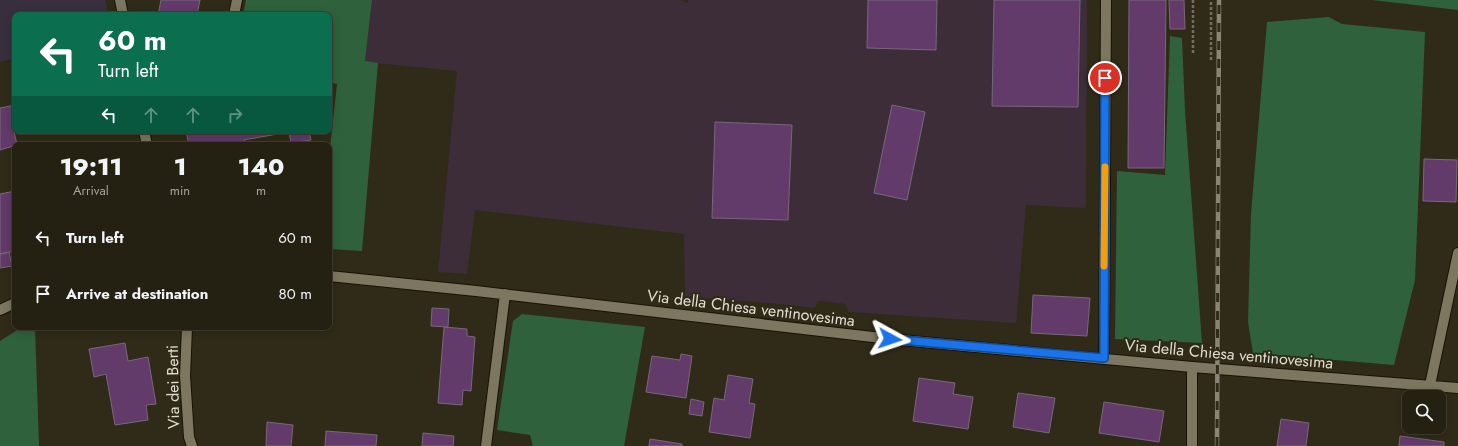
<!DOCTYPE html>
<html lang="en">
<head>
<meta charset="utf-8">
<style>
	body { margin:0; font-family:Jost,sans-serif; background:#302d20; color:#f1f3f6; height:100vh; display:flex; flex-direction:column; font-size:15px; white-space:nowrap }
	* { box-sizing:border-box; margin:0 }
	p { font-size:13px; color:#a3a39f }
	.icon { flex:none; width:22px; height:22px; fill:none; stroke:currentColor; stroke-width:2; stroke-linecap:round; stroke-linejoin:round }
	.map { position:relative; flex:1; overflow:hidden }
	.sheet { position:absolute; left:12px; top:142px; width:320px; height:188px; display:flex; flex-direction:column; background:#242012; border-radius:8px; box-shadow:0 2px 10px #0003,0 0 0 1px #413e32 }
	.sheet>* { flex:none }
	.hud { position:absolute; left:12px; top:12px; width:320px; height:122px; border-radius:8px; box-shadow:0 2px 10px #0003,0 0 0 1px #413e32; background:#0b6e4f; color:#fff; overflow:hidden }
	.fabs { position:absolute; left:1402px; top:390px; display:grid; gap:8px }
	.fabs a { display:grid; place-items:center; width:44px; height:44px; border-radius:8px; background:#242012; box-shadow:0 2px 10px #0003,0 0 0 1px #413e32; font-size:20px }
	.pin { position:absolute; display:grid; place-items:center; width:34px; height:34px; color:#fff; margin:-17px; border:2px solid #fff; border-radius:50%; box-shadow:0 1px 4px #0007 }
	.me { position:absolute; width:44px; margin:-22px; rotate:95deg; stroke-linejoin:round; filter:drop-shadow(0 0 3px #0008) }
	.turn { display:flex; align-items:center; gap:14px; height:84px; padding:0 20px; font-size:18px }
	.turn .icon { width:52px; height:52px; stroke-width:2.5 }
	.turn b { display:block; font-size:28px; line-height:34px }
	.lanes { display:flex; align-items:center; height:38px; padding:0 20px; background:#0003; justify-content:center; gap:20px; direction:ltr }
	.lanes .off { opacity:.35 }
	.eta { display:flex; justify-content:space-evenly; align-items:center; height:68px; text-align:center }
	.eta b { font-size:24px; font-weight:800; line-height:28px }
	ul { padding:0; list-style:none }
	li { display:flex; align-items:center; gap:12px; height:56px; padding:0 20px }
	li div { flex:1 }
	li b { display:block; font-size:15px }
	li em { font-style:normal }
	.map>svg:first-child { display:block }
	.commercial { fill:#392e3d }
	.industrial { fill:#3c2d39 }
	.green { fill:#2f613d }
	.building { fill:#633b6a; stroke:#77687a }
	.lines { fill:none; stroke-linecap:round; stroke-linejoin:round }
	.minor-casing { stroke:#181303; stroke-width:12 }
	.path { stroke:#736f5e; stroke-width:2.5; stroke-dasharray:3 2; stroke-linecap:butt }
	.minor { stroke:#7d7761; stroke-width:10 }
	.rail-casing { stroke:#898575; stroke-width:4.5 }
	.rail { stroke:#302b18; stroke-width:3; stroke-dasharray:9; stroke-linecap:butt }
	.route-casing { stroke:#114b97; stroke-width:10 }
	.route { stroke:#1a73e8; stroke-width:7 }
	.slow { stroke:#f59e0b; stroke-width:7 }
	.labels { text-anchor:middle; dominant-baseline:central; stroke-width:4; stroke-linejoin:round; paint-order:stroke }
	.street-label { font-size:16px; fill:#e0ddd1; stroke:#302b18 }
</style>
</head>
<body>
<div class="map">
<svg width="1458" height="446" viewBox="0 0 1458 446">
	<rect width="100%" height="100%" fill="#302b18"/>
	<path class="commercial" d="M 0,0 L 105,0 L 109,15 L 15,15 L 15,58 L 0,62 Z"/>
	<path class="industrial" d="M 372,0 L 680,0 L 688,3 L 688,0 L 1087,0 L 1086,208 L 1026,205 L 1016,323 L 849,312 L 845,304 L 819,301 L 814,308 L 791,305 L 685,296 L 684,234 L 475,210 L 467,274 L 438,272 L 457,71 L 365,62 Z"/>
	<path class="green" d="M 246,0 L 372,0 L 365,61 L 378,63 L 362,251 L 329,249 L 329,157 L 337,84 L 329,82 L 329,15 L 243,15 Z
		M 1372,0 L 1458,0 L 1458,10 Z
		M 1329,17 L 1342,24 L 1425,32 L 1415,280 L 1394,365 L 1253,353 L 1248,322 L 1251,214 L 1267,22 Z
		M 1170,36 L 1182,38 L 1185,111 L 1202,343 L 1115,339 L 1117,171 L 1165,175 Z
		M 522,314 L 645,327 L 624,446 L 533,446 L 530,435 L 497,430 L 513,321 Z
		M 22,327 L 35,327 L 39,446 L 0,446 L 0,341 Z"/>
	<path class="building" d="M 161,0 L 200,0 L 197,15 L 158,15 Z
		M 868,0 L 937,0 L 936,50 L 867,48 Z
		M 994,0 L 1080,0 L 1078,107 L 992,106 Z
		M 1129,0 L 1166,0 L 1164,168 L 1128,168 Z
		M 1169,0 L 1184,0 L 1185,29 L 1170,29 Z
		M 15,105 L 15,125 L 13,126 L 17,145 L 0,150 L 0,108 Z
		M 892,105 L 925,112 L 907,200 L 874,193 Z
		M 715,122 L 792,125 L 788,220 L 712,218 Z
		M 186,131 L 309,131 L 311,140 L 291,143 L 289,132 L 244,140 L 245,145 L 189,145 Z
		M 1424,159 L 1457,160 L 1456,202 L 1423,201 Z
		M 15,191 L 15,251 L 0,254 L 0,194 Z
		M 9,252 L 12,266 L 0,268 L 0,254 Z
		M 1033,295 L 1090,298 L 1087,336 L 1031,333 Z
		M 432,308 L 449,309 L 448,327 L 431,326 Z
		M 444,327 L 467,329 L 467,336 L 475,337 L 471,391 L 463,390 L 462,405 L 438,403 Z
		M 125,343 L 128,361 L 148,357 L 156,404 L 146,405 L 148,420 L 115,425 L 106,374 L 94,377 L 89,349 Z
		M 681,354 L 692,356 L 686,398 L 646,392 L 652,356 L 680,360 Z
		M 728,375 L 753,379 L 749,403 L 755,404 L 750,438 L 709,432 L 714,398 L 724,400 Z
		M 919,378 L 955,383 L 953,394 L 973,397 L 968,429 L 913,421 Z
		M 1018,393 L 1055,398 L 1049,433 L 1013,427 Z
		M 691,399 L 704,402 L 702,416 L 689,414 Z
		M 1104,402 L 1164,411 L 1159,442 L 1099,433 Z
		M 1281,419 L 1309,423 L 1306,446 L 1277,446 Z
		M 267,422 L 293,425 L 291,446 L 266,446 Z
		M 326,431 L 377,435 L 376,446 L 325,446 Z
		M 423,433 L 454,436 L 453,446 L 422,446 Z
		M 1400,436 L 1444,442 L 1444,446 L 1399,446 Z
		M 650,439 L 682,444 L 682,446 L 649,446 Z"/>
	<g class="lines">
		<g class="minor-casing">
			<path id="minor" d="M 120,0 L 123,15
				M 234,15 L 237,0
				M 144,131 L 147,145
				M 329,276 L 476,291 L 890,339 L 1192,367 L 1458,388
				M 0,310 L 15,303
				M 187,327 L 185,376 L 189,437 L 192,446
				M 1104,358 L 1106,0
				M 1430,385 L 1458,253
				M 486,446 L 505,294
				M 1192,446 L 1192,367"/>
		</g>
		<path class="path" d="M 1193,53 L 1193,0
			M 1211,60 L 1211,0"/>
		<use href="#minor" class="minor"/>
		<g class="rail-casing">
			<path id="rail" d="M 1217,446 L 1219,0"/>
		</g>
		<use href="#rail" class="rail"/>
	</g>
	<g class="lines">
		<g class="route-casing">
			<path id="route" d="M 890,339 L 1104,358 L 1105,78"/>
		</g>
		<use href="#route" class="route"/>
		<path class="slow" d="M 1104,266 L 1105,167"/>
	</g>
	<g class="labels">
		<g class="street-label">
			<text transform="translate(751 308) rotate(7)">Via della Chiesa ventinovesima</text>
			<text transform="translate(1229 354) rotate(5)">Via della Chiesa ventinovesima</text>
			<text transform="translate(173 387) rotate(-91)">Via dei Berti</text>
		</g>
	</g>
</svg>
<div class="fabs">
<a><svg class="icon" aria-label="search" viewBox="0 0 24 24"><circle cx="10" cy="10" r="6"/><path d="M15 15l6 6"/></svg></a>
</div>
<div class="pin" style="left:1105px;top:78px;background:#d93025"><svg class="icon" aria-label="arrive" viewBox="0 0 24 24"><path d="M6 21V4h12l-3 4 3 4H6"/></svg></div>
<svg class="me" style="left:890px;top:339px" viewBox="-20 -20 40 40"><path d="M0-17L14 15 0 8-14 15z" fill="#1a73e8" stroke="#fff" stroke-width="4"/></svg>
<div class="hud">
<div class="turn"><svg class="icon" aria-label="left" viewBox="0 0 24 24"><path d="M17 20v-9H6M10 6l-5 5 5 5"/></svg><div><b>60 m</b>Turn left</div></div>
<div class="lanes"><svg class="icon" aria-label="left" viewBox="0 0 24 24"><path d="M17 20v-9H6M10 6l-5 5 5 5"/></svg><svg class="icon off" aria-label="ahead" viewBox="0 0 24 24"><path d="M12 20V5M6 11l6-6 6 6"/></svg><svg class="icon off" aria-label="ahead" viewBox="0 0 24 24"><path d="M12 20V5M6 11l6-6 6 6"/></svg><svg class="icon off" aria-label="right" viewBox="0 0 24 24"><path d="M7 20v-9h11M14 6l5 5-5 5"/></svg></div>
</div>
<section class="sheet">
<div class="eta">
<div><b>19:11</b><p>Arrival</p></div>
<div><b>1</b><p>min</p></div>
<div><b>140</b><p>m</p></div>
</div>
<ul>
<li><svg class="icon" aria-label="left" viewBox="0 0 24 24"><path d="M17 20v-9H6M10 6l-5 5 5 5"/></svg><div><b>Turn left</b></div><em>60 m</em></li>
<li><svg class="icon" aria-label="arrive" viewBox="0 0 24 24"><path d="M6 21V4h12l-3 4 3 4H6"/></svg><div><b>Arrive at destination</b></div><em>80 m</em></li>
</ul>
</section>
</div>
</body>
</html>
